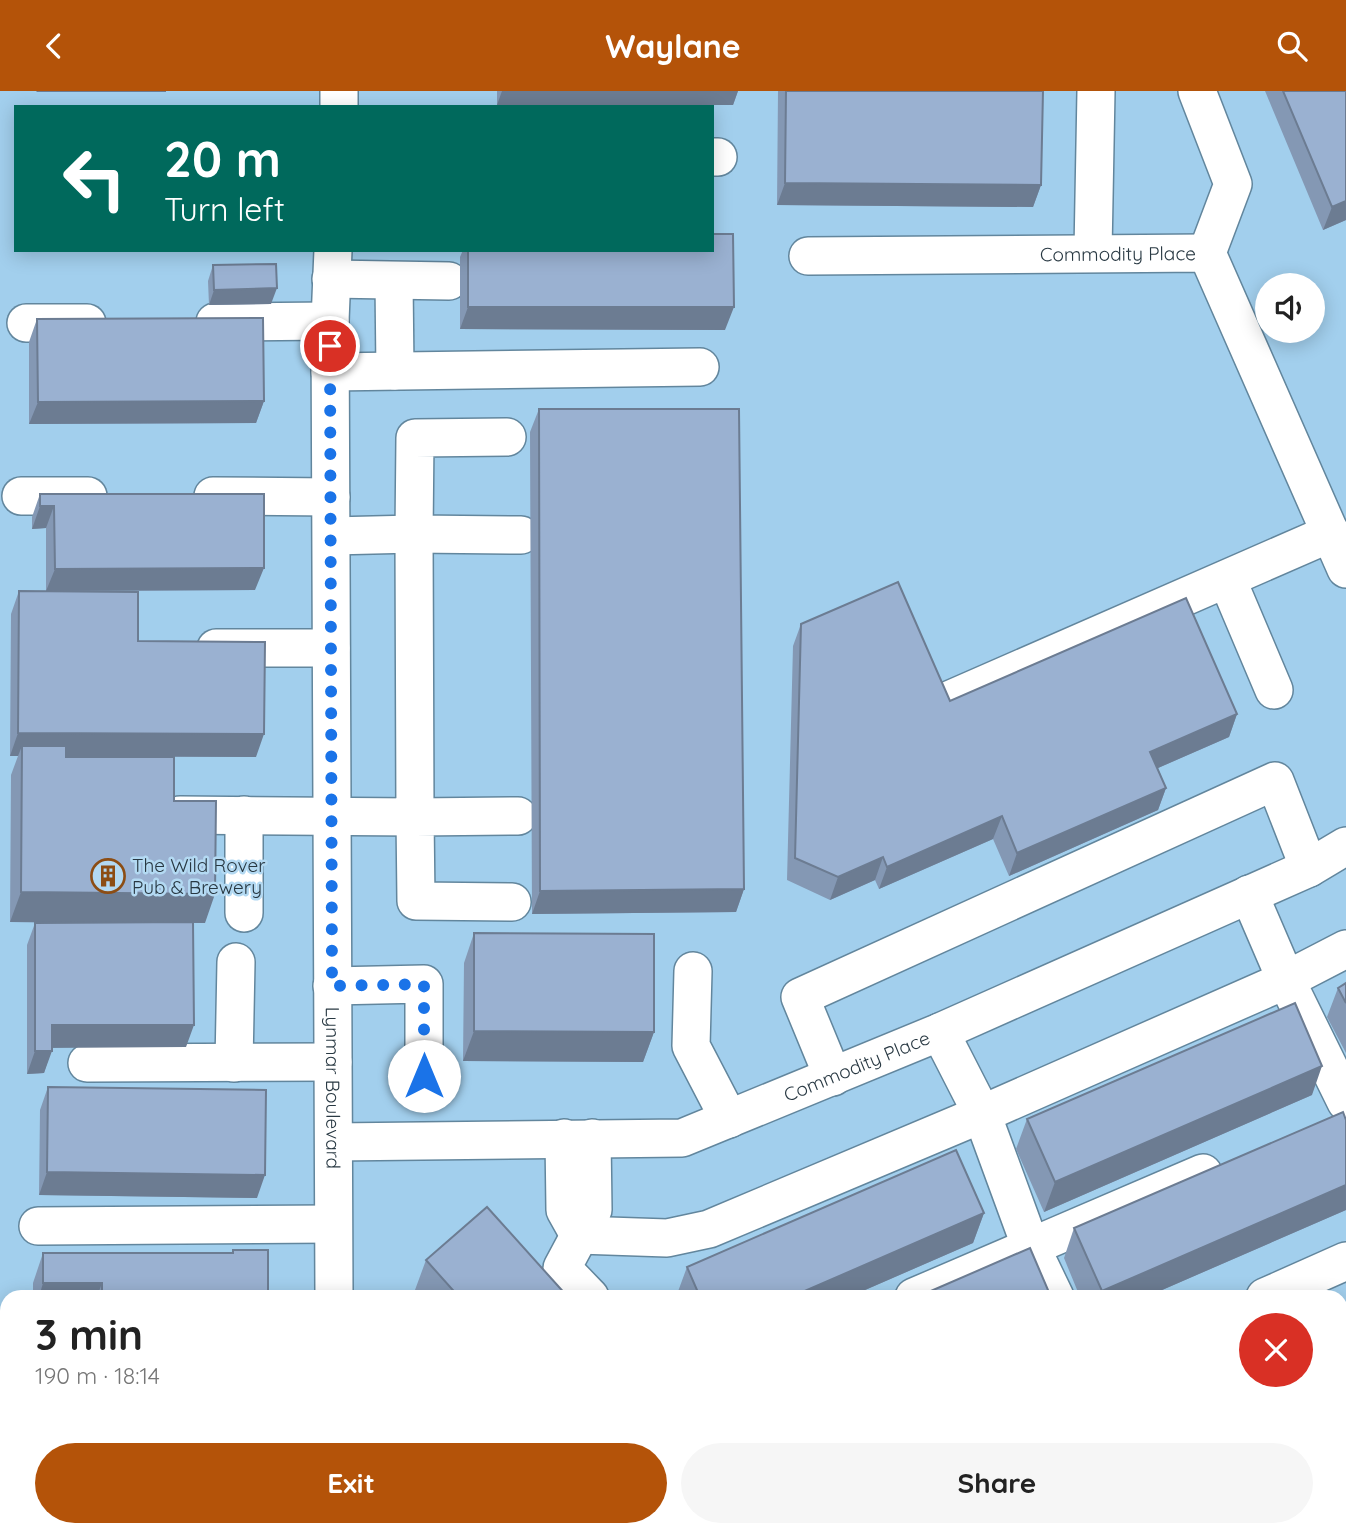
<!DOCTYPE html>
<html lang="en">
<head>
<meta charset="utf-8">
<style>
	body { margin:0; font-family:Quicksand,sans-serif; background:#f6f6f6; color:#222; height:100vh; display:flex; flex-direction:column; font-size:26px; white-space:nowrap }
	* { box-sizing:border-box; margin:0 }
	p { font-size:23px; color:#767676 }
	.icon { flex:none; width:38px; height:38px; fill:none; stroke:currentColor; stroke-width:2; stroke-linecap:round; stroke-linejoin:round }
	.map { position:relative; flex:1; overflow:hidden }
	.details { position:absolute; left:0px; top:1199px; width:1348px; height:247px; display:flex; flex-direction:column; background:#fff; border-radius:21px 21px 0 0; box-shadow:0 4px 18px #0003 }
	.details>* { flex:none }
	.hud { position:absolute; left:14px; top:14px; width:700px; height:147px; border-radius:0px; box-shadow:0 4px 18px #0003; background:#00695c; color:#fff; overflow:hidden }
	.tools { position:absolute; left:1255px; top:182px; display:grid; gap:14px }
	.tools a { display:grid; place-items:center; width:70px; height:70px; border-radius:50%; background:#fff; box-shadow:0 4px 18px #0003; font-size:35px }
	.pin { position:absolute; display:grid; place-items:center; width:60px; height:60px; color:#fff; margin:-30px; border:4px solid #fff; border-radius:50%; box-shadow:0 2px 7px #0007 }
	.me { position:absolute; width:77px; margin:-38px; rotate:0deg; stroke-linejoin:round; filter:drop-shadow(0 0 5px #0008) }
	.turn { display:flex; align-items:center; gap:24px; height:147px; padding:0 35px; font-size:32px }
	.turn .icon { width:91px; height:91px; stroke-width:2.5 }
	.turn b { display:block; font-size:49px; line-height:60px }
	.round { display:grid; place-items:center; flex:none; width:74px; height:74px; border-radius:37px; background:#f6f6f6 }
	.overview { display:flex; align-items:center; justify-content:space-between; height:119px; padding:0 35px }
	h1 { font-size:42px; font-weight:700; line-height:52px }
	.button { display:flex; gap:14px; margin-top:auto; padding:14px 35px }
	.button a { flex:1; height:80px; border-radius:42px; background:#b45309; color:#fff; font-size:28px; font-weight:700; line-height:80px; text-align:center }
	.button a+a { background:#f6f6f6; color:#222 }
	header { display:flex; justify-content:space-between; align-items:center; height:91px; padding:0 35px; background:#b45309; color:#fff; font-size:32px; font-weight:700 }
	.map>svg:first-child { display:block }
	.built { fill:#a2cfed; fill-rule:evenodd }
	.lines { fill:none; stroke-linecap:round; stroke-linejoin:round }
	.minor-casing { stroke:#62869d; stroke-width:40 }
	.minor { stroke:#fff; stroke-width:37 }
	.wall { fill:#8498b4 }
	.shaded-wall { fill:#6c7c92 }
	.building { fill:#9ab1d1; stroke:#6c7c92; stroke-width:2 }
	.route { stroke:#1a73e8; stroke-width:12; stroke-dasharray:0 21.6 }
	.labels { text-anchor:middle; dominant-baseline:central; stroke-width:5; stroke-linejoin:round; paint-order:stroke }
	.street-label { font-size:19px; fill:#283842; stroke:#b3d9f2 }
	.poi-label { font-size:19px; fill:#283842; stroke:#b3d9f2; text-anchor:start }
</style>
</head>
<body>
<header><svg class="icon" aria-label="back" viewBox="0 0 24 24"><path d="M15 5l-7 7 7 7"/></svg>Waylane<svg class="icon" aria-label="search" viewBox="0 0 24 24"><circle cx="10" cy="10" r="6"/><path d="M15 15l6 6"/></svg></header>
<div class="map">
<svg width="1346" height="1444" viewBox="0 0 1346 1444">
	<rect width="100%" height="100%" fill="#b3d9f2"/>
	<path class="built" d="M 0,0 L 1346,0 L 1346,1444 L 0,1444 ZM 16,16 L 712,16 L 712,159 L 16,159 ZM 1267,194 L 1312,194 L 1312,240 L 1267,240 ZM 7,1206 L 1340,1206 L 1340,1438 L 7,1438 Z"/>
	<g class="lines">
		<g class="minor-casing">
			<g id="minor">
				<path d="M 1197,0 L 1233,93 L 1207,162"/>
				<path d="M 339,16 L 339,0"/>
				<path d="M 712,66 L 718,66"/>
				<path id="s1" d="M 333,159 L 330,230 L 334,1206"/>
				<path d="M 1093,160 L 1096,0"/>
				<path id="s2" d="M 808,165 L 1207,162 L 1346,478"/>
				<path d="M 331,188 L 449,190"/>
				<path d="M 394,190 L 395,280"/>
				<path d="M 215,231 L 330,230"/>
				<path d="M 26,232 L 87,232"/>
				<path d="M 330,281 L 700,276"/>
				<path d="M 507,346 L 415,347 L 414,443 L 521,444"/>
				<path d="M 21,405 L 88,405"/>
				<path d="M 213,405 L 331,406"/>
				<path d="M 1227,488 L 1274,599"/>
				<path d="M 216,557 L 331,557"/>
				<path d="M 942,612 L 1331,442"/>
				<path d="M 180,724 L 415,726 L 414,443 L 332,445"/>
				<path d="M 244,724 L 244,822"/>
				<path d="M 512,811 L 416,810 L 415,726 L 518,725"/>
				<path d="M 1346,858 L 1286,889 L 1346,1011"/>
				<path d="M 693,880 L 691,955 L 729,1028"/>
				<path d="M 332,895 L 424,893 L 424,985"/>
				<path d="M 940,941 L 982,1023 L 1030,1154 L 1055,1206"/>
				<path d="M 87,972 L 333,971"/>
				<path d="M 234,972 L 236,871"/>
				<path d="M 833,986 L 800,906 L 1275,690 L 1309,777"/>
				<path d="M 564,1047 L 565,1119 L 579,1144"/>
				<path id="s3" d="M 334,1051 L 682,1047 L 940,941 L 1309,777 L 1346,755"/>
				<path d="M 38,1135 L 333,1133"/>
				<path d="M 579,1144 L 667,1147 L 709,1138 L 982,1023 L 1286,889 L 1249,803"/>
				<path d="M 590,1206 L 562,1177 L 593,1119 L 592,1047"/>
				<path d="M 914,1206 L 1203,1082"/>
				<path d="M 1265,1206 L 1346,1170"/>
				<path d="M 1340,1411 L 1346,1406"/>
				<path d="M 415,1438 L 419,1444"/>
				<path d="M 1169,1438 L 1173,1444"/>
				<path d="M 743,1444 L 752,1438"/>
				<path d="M 1304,1444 L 1310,1438"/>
			</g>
		</g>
		<use href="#minor" class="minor"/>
	</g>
	<path class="wall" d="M 497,0 L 738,0 L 733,14 L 497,14 Z
		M 778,0 L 1043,0 L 1041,94 L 1033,116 L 777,114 Z
		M 1265,0 L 1346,0 L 1346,129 L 1323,139 Z
		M 463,159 L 712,159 L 725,239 L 460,238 L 460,166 Z
		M 213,174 L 271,213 L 209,214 L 208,190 Z
		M 37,228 L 264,310 L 256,332 L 29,333 L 29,251 Z
		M 539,318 L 744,798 L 736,821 L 532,823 L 530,341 Z
		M 40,403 L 255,499 L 66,500 L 138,550 L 256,666 L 66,665 L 174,710 L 205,832 L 193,832 L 186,956 L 52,956 L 44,982 L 27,983 L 27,854 L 35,832 L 81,832 L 10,831 L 11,684 L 18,665 L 10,665 L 11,523 L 19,500 L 46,500 L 46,437 L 32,438 L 32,426 Z
		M 801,533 L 950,610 L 1237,623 L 1229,646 L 1158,677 L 1166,697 L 1158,719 L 1009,785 L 993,748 L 879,798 L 875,789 L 830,809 L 787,789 L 793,555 Z
		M 474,842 L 654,941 L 643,971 L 463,970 L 464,872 Z
		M 1346,892 L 1346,962 L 1327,926 L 1338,897 Z
		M 48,996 L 257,1107 L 39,1104 L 40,1019 Z
		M 1312,1004 L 1044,1121 L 1016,1058 L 1027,1028 Z
		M 1346,1119 L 1146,1206 L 1080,1206 L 1064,1167 L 1074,1137 Z
		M 984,1122 L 973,1152 L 849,1206 L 676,1206 L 687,1176 Z
		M 233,1159 L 268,1206 L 33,1206 L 33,1192 L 43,1162 L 232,1162 Z
		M 426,1169 L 568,1206 L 421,1206 L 415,1199 Z"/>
	<path class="shaded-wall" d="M 37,0 L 166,0 L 166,1 L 36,1 Z
		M 502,0 L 738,0 L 733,14 L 497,14 Z
		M 785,92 L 1041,94 L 1033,116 L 777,114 Z
		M 1346,110 L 1346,129 L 1323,139 L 1332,116 Z
		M 277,197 L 271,213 L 209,214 L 214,199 Z
		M 468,216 L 734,216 L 725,239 L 460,238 Z
		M 264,310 L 256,332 L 29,333 L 38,311 Z
		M 40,415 L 54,415 L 46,437 L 32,438 Z
		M 264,477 L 255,499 L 46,500 L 55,478 Z
		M 1237,623 L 1229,646 L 1142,684 L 1150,661 Z
		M 18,642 L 264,643 L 256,666 L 22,665 L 22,655 L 18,665 L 10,665 Z
		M 1166,697 L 1158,719 L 1009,785 L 1017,762 Z
		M 1002,725 L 993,748 L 879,798 L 887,776 Z
		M 883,766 L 875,789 L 830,809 L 838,786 Z
		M 744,798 L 736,821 L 532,823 L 540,800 Z
		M 21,801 L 215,803 L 205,832 L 10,831 Z
		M 52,934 L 194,934 L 186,956 L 44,957 Z
		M 474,940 L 654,941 L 643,971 L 463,970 Z
		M 35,960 L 52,960 L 44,982 L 27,983 Z
		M 1322,975 L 1312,1004 L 1044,1121 L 1055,1091 Z
		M 47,1081 L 265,1084 L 257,1107 L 39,1104 Z
		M 1346,1094 L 1346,1119 L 1146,1206 L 1100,1206 L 1102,1200 Z
		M 984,1122 L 973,1152 L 849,1206 L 791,1206 Z
		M 43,1192 L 102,1192 L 97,1206 L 39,1206 Z
		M 1346,1338 L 1346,1363 L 1340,1365 L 1340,1340 Z
		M 1147,1438 L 1151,1438 L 1149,1444 L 1134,1444 Z"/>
	<path class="building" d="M 786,0 L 1043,0 L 1041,94 L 785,92 Z
		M 1283,0 L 1346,0 L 1346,110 L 1332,116 Z
		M 712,143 L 733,143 L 734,216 L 468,216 L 468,159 L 712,159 Z
		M 276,173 L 277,197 L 214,199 L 213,174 Z
		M 263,227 L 264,310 L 38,311 L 37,228 Z
		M 539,318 L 739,318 L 744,798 L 540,800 Z
		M 40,403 L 264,403 L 264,477 L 55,478 L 54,415 L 40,415 Z
		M 898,491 L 950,610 L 1186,507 L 1237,623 L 1150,661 L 1166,697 L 1017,762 L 1002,725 L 887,776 L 883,766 L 838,786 L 795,767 L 801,533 Z
		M 19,500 L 138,501 L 138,550 L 265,551 L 264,643 L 18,642 Z
		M 22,655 L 66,655 L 66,666 L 174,666 L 174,710 L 216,710 L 215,803 L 21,801 Z
		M 193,831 L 194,934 L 52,934 L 52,960 L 35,960 L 35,832 Z
		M 474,842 L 654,843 L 654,941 L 474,940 Z
		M 1346,892 L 1346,912 L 1338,897 Z
		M 1295,912 L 1322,975 L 1055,1091 L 1027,1028 Z
		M 48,996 L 266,999 L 265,1084 L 47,1081 Z
		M 1343,1021 L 1346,1029 L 1346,1094 L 1102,1200 L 1074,1137 Z
		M 956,1059 L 984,1122 L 791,1206 L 700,1206 L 687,1176 Z
		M 487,1116 L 568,1206 L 459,1206 L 426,1169 Z
		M 1030,1157 L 1051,1206 L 917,1206 Z
		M 233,1159 L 268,1159 L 268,1206 L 102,1206 L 102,1192 L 43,1192 L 43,1162 L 233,1162 Z
		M 1346,1260 L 1346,1338 L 1340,1340 L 1340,1262 Z
		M 931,1438 L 1147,1438 L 1134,1444 L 918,1444 Z"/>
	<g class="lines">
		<path class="route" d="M 330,255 L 332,895 L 424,893 L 424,985"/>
	</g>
	<defs>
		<g id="building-ring" transform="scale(1.75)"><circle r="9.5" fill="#b3d9f2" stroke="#8c4d14" stroke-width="1.5"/><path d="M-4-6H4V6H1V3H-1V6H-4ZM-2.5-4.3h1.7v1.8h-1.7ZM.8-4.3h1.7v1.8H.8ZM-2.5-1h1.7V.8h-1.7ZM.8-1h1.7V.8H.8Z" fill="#8c4d14"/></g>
	</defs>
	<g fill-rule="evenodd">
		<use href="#building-ring" x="108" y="785"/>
	</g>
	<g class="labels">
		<g class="street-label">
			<text stroke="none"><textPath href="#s2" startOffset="310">Commodity Place</textPath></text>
			<text stroke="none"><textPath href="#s3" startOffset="537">Commodity Place</textPath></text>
			<text stroke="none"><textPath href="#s1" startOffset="838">Lynmar Boulevard</textPath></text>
		</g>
		<g class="poi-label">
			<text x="132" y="774">The Wild Rover<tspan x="132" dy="22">Pub &amp; Brewery</tspan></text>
		</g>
	</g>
</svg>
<div class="tools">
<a><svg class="icon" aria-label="sound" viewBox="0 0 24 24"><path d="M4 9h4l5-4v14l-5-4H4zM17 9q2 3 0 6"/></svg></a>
</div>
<div class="pin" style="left:330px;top:255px;background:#d93025"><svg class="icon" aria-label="arrive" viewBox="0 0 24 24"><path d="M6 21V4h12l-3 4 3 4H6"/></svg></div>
<svg class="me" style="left:424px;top:985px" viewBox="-20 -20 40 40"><circle r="19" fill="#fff"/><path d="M0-13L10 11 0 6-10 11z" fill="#1a73e8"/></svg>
<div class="hud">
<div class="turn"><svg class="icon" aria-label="left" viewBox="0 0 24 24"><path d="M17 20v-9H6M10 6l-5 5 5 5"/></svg><div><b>20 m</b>Turn left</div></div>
</div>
<section class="details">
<div class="overview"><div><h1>3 min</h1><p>190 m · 18:14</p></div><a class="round" style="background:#d93025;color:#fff"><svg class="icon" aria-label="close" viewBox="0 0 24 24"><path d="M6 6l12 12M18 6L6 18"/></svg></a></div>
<div class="button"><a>Exit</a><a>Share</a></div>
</section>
</div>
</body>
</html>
